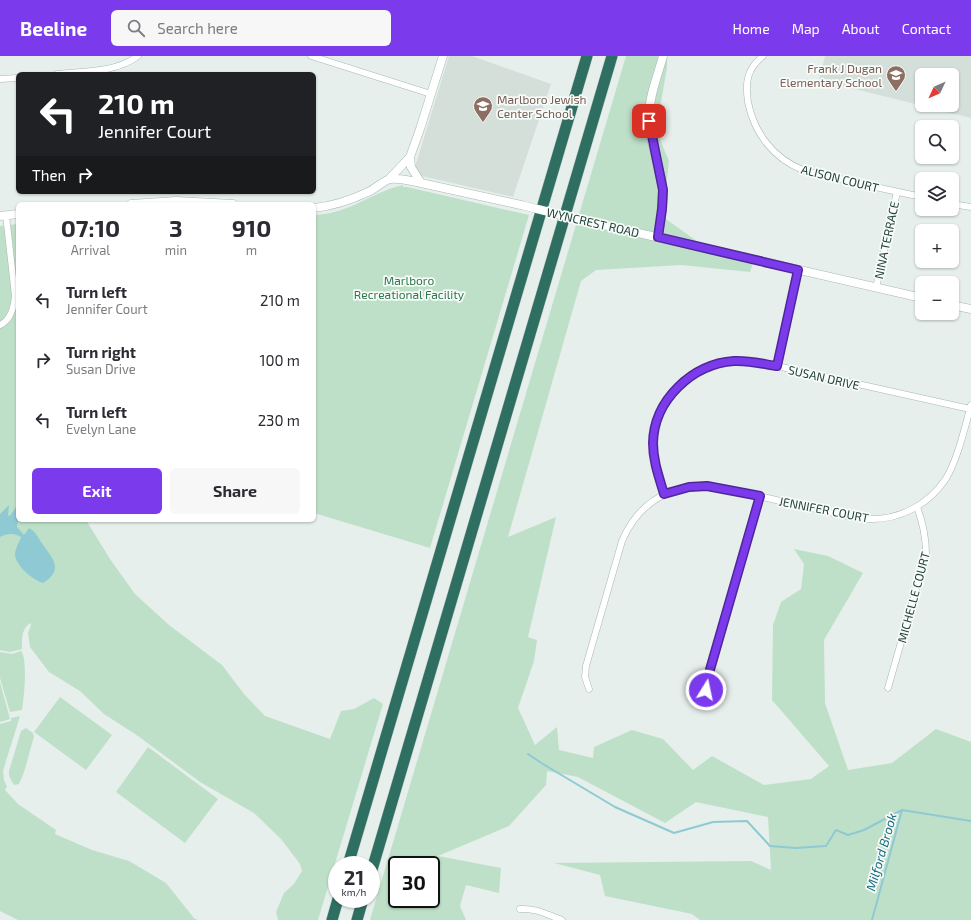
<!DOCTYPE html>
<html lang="en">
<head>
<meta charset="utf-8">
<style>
	body { margin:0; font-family:"Exo 2",sans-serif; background:#f7f7f7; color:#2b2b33; height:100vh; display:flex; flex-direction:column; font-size:15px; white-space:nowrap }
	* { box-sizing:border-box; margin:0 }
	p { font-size:13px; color:#7c7c81 }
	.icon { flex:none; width:22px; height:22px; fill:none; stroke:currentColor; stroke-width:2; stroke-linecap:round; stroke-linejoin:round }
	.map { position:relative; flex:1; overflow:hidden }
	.sheet { position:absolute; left:16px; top:146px; width:300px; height:320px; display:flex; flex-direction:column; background:#fff; border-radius:6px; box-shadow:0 1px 3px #0004 }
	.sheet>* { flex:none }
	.hud { position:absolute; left:16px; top:16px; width:300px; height:122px; border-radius:6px; box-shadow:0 1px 3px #0004; background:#202124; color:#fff; overflow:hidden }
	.needle { width:26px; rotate:226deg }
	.buttons { position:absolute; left:915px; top:12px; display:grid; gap:8px }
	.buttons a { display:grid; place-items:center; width:44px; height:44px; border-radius:6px; background:#fff; box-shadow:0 1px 3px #0004; font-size:20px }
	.speed { position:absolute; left:328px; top:800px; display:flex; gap:8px; font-size:20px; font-weight:700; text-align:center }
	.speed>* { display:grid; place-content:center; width:52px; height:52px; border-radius:50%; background:#fff; box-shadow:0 1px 3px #0004; line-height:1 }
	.speed small { font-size:10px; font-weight:400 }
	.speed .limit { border:2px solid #111; border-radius:6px; background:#fff; color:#111 }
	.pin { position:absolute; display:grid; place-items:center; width:34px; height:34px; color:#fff; margin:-17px; border-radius:8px; box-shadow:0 2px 6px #0006 }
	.me { position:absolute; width:44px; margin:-22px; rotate:10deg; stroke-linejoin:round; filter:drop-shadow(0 0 3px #0008) }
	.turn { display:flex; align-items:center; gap:14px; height:84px; padding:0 16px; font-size:18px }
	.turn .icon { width:52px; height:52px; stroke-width:2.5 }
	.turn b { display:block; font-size:28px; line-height:34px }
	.then { display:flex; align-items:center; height:38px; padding:0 16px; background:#0003; gap:8px; font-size:15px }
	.eta { display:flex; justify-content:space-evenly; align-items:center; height:68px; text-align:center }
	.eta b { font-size:24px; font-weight:700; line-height:28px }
	.cta { display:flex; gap:8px; margin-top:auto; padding:8px 16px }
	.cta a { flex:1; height:46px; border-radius:6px; background:#7c3aed; color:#fff; font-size:16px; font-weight:700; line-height:46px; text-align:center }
	.cta a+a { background:#f7f7f7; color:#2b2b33 }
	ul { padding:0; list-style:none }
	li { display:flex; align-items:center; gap:12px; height:60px; padding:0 16px }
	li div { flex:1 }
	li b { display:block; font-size:15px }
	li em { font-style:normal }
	header { display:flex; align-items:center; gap:24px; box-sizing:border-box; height:56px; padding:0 20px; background:#7c3aed; color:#fff }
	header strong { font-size:19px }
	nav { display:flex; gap:22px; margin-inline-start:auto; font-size:14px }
	.search { width:280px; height:36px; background:#f7f7f7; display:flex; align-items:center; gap:10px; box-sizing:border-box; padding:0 14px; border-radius:6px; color:#7c7c81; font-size:15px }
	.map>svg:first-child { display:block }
	.built { fill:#d4dfda; fill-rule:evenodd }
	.green { fill:#bfe0c8; fill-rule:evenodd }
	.water { fill:#8ec9d4 }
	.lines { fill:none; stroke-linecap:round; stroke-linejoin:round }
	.stream { stroke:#8ec9d4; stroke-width:2 }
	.minor-casing { stroke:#a8b8b2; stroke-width:7 }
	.tertiary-casing { stroke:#a8b8b2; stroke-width:9 }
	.motorway-casing { stroke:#c2cac8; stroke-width:12 }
	.minor { stroke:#fff; stroke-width:6 }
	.tertiary { stroke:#fff; stroke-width:8 }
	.motorway { stroke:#2f6f62; stroke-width:11 }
	.tertiary-bridge-casing { stroke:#a8b8b2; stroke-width:9; stroke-linecap:butt }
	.tertiary-bridge { stroke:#fff; stroke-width:8 }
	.route-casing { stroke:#51269a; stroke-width:10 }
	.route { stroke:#7c3aed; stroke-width:7 }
	.labels { text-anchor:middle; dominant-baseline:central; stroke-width:3.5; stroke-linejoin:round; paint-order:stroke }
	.education-label { font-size:12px; fill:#785e54; stroke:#f7fbf9; text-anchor:end }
	.street-label { font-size:12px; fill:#24423a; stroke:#f7fbf9 }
	.park-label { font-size:12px; fill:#2d7a4b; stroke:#f7fbf9 }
	.water-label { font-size:13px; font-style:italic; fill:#1c6f80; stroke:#f7fbf9 }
</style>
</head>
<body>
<header>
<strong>Beeline</strong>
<div class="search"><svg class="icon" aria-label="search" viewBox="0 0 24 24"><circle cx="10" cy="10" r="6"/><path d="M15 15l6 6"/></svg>Search here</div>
<nav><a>Home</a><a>Map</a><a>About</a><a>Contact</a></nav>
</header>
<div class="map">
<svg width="971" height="864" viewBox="0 0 971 864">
	<rect width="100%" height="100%" fill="#e6efeb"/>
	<path class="built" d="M 449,0 L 472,0 L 551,28 L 513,141 L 422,120 L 420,119 L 415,111 Z
		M 825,0 L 971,0 L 971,62 L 819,24 ZM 922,19 L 952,19 L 952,49 L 922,49 Z"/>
	<path class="green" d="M 626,0 L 667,0 L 667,12 L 656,74 L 669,105 L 663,161 L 708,193 L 754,204 L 750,216 L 681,209 L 596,214 L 581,225 L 508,481 L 556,461 L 528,581 L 537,584 L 534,605 L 518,652 L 535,689 L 557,671 L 559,694 L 593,702 L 594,691 L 632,674 L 663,683 L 693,714 L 712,700 L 764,729 L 811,723 L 829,710 L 772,644 L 773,569 L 781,546 L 801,533 L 804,508 L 794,493 L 828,500 L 863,517 L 824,584 L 825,647 L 848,714 L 892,707 L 936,673 L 971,686 L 971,864 L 700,864 L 692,858 L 605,840 L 600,819 L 554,807 L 751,805 L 771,814 L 768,761 L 696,746 L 665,767 L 578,721 L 547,715 L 546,729 L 509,770 L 438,800 L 501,812 L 499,837 L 466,829 L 460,850 L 466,864 L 370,864 ZM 397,809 L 431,809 L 431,843 L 397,843 Z
		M 403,129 L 403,131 L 407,131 L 529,159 L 430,492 L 314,457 L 314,159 C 349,158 372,136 403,129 Z
		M 18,168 L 18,464 L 86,464 L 110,503 L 135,538 L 169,569 L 222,609 L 244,638 L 265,660 L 330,683 L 341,655 L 354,653 L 374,642 L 383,648 L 318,864 L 278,864 L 276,856 L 284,837 L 294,828 L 302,815 L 300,808 L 281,783 L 254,757 L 200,726 L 138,680 L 104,658 L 80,635 L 49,616 L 30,591 L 28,577 L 31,569 L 30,567 C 21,574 22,583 22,593 L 10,596 L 0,594 L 0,170 Z
		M 21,595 C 28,603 24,642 22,654 L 10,656 L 0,622 L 0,596 L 12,598 Z
		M 0,626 L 10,663 L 0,666 Z
		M 60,641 L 112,679 L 86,714 L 34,676 Z
		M 20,660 L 3,715 L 4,724 L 7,731 L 5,734 L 18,748 L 56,774 L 55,778 L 92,794 L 129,805 L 166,827 L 194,862 L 198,864 L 18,864 L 0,855 L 0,668 L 11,665 L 11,662 Z
		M 26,672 L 33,677 L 34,681 C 29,696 26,714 19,728 L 14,729 L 9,720 L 9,715 L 21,675 Z
		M 148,691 L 218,743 L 185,787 L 116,736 Z"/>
	<path class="water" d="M 18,448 L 18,464 L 17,471 L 24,479 L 29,472 C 36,476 37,480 41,486 C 52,502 65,513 43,527 C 33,524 16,510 15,499 C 15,493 19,487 21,481 C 14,477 7,477 0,481 L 0,458 L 9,449 L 8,459 L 10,460 Z"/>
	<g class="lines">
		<path class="stream" d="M 528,698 L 543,708 L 615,751 L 674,777 L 713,766 L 747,765 L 770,790 L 796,792 L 826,790 L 836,774 L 848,779 L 864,774 L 902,754
			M 872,864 L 902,754 L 971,765"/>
		<g class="minor-casing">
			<path id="minor" d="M 311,0 L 431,38
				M 763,0 C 747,13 745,26 748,46 C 754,77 774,103 803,114 C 818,119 835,122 851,125 C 874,131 898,136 922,141
				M 57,18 C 84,15 115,17 138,0
				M 0,23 L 18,22
				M 952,148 L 971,151
				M 876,232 L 897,136
				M 0,269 C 11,264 14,251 15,240 L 6,159
				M 777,310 L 798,214
				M 664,438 C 659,422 653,407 653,390 C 653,346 690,308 734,305 C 748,304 763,308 777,310 L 970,353
				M 888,632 L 926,498 C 926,481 923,467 917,451
				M 589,633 L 585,621 L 586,610 L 622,485 C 641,441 677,426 723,432 C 751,438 779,445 807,451 C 827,455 849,462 869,463 C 899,464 928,449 945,424 C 957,406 965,371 971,349
				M 710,648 L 707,640 L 707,624 L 760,440
				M 520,853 C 538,852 547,859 562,864"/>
		</g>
		<g class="tertiary-casing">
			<path id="tertiary" d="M 410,101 L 411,111 L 421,127
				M 389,123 L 410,101 L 420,73 L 443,0
				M 131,148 L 176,145 L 233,148
				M 314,152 C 333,150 351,144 368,136 C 375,133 383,125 390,123 C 400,122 411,125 421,127 L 521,149
				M 0,160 L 18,158
				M 586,165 L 922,242
				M 658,181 C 660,166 664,151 663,135 C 661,110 648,85 649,60 C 649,40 658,19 663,0
				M 952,249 L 971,253"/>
		</g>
		<g class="motorway-casing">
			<path id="motorway" d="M 348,809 L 587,0
				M 371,817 L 612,0
				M 332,864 L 338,843
				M 357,864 L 363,843"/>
		</g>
		<use href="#minor" class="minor"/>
		<use href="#tertiary" class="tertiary"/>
		<use href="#motorway" class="motorway"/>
		<g class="tertiary-bridge-casing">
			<path id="tertiary-bridge" d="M 521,149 L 586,165"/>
		</g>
		<use href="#tertiary-bridge" class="tertiary-bridge"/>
	</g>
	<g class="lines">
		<g class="route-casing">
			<path id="route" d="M 649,65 L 663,134 L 662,153 L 658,181 L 798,214 L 777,310 C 763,308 748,304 734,305 C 692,308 654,344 653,387 C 653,405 659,421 664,438 L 689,431 L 707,430 L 760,440 L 707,624 L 706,634"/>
		</g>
		<use href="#route" class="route"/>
	</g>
	<defs>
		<g id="school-pin" transform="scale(1)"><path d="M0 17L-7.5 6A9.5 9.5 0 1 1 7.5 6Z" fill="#8d6e63" stroke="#f7fbf9"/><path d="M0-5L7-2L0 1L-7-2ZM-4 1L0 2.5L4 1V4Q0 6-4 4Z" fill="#fff"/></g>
	</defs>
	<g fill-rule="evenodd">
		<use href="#school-pin" x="896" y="19"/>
		<use href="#school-pin" x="483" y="50"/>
	</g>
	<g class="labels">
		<g class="education-label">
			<text x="882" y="12">Frank J Dugan<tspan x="882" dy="14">Elementary School</tspan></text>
			<text x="497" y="43" text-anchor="start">Marlboro Jewish<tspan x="497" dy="14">Center School</tspan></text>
		</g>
		<g class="street-label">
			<text transform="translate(840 122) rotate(14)">ALISON COURT</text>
			<text transform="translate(593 166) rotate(13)">WYNCREST ROAD</text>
			<text transform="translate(886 184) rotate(-78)">NINA TERRACE</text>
			<text transform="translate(824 321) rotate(13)">SUSAN DRIVE</text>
			<text transform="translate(824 453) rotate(11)">JENNIFER COURT</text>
			<text transform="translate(913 541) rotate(-75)">MICHELLE COURT</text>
		</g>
		<g class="park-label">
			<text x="409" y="224">Marlboro<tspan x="409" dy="14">Recreational Facility</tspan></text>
		</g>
		<g class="water-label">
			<text transform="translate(881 796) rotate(-74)">Milford Brook</text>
		</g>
	</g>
</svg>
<div class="buttons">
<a><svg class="needle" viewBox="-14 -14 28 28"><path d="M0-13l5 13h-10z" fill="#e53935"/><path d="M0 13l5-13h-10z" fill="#7c7c81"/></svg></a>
<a><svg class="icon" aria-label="search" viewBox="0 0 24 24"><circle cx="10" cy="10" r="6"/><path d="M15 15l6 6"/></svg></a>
<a><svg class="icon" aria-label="layers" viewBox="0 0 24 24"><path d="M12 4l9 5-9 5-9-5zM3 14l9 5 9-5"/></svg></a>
<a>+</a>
<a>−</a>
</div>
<div class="speed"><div>21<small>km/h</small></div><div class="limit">30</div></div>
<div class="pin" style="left:649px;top:65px;background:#d93025"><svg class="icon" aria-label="arrive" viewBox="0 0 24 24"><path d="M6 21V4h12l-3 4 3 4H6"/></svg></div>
<svg class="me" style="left:706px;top:634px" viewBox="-20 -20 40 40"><circle r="17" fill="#7c3aed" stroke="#fff" stroke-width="3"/><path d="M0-11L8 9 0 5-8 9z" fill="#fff"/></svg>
<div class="hud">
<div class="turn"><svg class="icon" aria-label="left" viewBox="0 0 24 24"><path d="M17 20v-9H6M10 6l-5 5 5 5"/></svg><div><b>210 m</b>Jennifer Court</div></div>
<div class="then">Then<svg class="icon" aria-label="right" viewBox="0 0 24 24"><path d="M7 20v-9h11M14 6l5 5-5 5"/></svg></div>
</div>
<section class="sheet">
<div class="eta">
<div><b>07:10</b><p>Arrival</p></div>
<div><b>3</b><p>min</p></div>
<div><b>910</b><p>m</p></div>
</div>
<ul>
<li><svg class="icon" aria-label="left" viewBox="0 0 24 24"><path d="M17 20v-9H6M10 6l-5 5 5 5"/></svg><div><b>Turn left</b><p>Jennifer Court</p></div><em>210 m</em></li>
<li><svg class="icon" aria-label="right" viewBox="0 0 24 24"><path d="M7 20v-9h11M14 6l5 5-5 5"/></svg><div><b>Turn right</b><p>Susan Drive</p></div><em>100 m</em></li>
<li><svg class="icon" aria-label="left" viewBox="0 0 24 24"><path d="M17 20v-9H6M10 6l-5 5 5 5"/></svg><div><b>Turn left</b><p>Evelyn Lane</p></div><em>230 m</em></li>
</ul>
<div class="cta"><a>Exit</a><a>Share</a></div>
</section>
</div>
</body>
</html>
